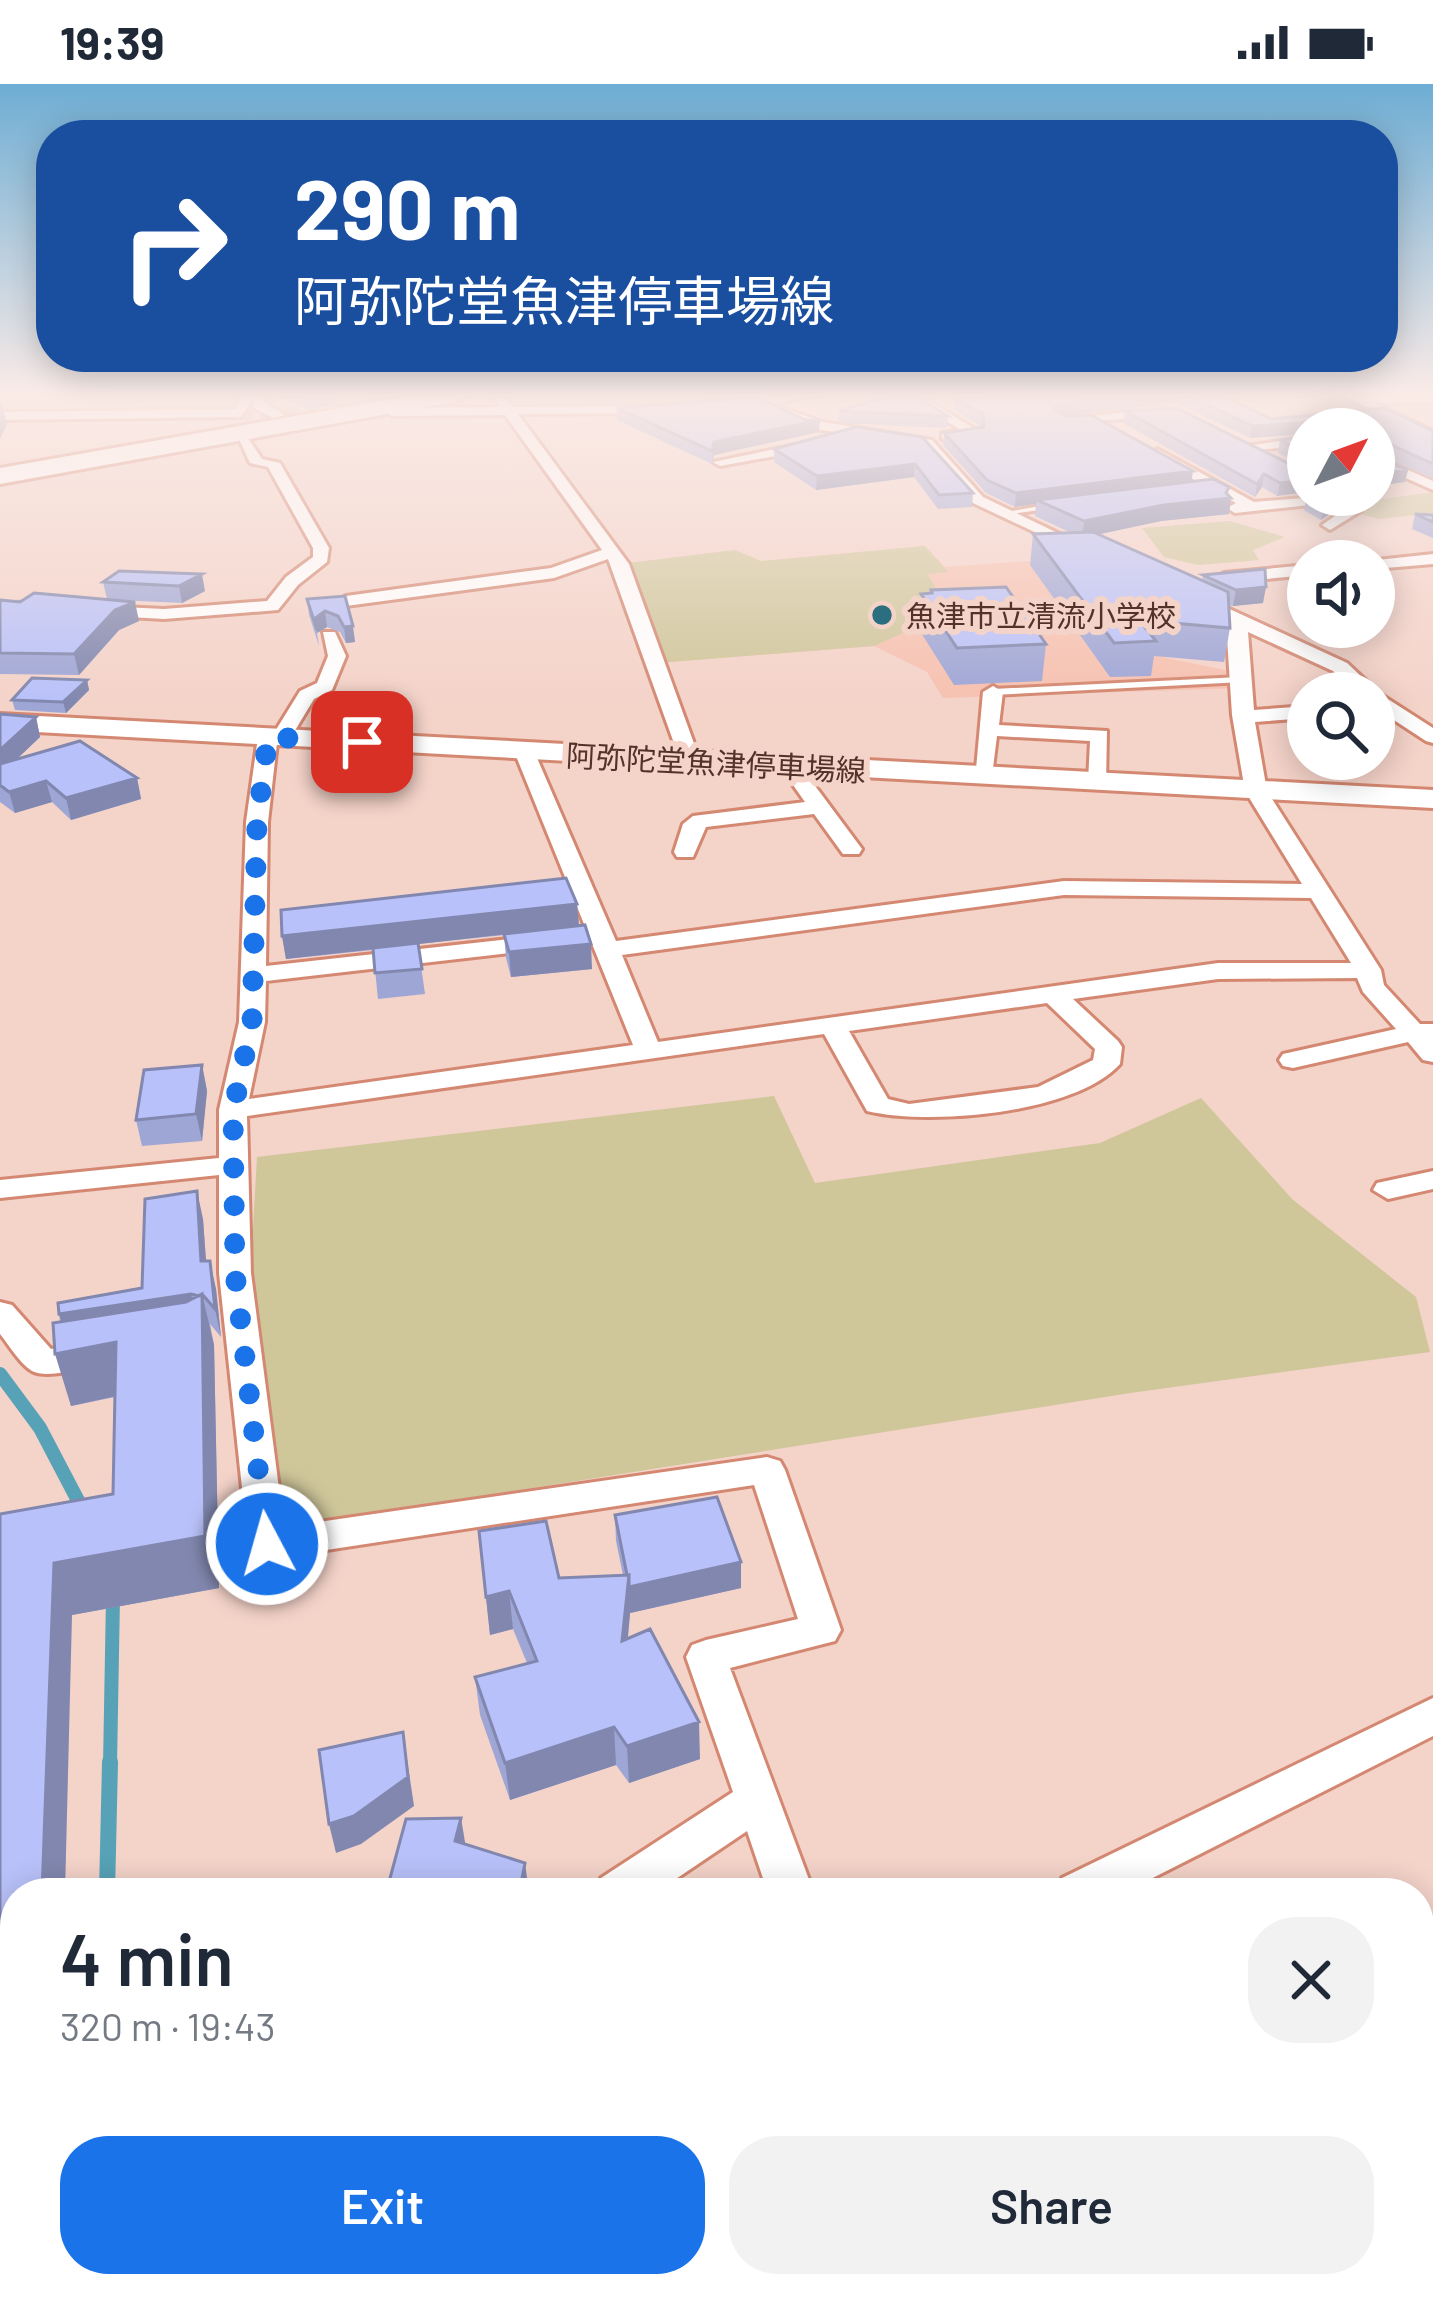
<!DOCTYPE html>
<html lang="en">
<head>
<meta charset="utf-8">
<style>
	body { margin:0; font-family:Barlow,"Noto Sans JP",sans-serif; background:#f2f2f3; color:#1f2937; height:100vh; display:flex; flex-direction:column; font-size:45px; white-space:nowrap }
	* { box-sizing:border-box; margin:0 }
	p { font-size:39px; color:#747a83 }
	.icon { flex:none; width:66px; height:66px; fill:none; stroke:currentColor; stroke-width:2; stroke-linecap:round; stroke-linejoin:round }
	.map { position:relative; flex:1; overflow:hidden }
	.panel { position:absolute; left:0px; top:1794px; width:1434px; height:420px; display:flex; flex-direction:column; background:#fff; border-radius:48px 48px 0 0; box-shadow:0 6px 30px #0003 }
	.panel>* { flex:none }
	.top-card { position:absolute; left:36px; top:36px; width:1362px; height:252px; border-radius:48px; box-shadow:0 6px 30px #0003; background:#1a4fa0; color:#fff; overflow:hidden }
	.needle { width:78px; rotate:49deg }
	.fabs { position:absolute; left:1287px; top:324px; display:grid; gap:24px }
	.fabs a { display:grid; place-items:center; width:108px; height:108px; border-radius:50%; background:#fff; box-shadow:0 6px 30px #0003; font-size:60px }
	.pin { position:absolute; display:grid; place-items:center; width:102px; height:102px; color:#fff; margin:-51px; border-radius:24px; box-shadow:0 6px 18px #0006 }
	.me { position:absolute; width:132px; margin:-66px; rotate:354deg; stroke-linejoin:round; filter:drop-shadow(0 0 9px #0008) }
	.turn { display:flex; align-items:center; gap:42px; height:252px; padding:0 60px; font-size:54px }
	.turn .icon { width:156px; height:156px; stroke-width:2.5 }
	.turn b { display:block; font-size:84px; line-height:102px }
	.round { display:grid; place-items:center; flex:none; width:126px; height:126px; border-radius:48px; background:#f2f2f3 }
	.overview { display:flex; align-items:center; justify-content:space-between; height:204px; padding:0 60px }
	h1 { font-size:72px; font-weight:600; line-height:90px }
	.action { display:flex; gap:24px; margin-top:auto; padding:24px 60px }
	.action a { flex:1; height:138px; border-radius:48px; background:#1a73e8; color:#fff; font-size:48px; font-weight:600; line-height:138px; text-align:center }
	.action a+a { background:#f2f2f3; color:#1f2937 }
	.status { display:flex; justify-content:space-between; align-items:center; height:84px; padding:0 60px; background:#fff; direction:ltr }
	.status svg { height:33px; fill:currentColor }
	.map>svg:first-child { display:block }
	.built { fill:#f6c1b0 }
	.green { fill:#cfc69a }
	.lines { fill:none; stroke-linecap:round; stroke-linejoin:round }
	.stream-far1 { stroke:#57a2b6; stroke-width:14 }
	.stream { stroke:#57a2b6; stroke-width:16 }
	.street-tunnel { stroke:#d4b3a9; stroke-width:15; stroke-dasharray:15 8; stroke-linecap:butt }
	.lane-casing { stroke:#d48871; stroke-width:6 }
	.street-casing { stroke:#d48871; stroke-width:6 }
	.secondary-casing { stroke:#d48871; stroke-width:6 }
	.highway-casing { stroke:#d48871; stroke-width:6 }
	.lane { fill:#fff; fill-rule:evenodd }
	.street { fill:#fff; fill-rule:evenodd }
	.secondary { fill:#fff; fill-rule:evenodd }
	.highway { fill:#fff; fill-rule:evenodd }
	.wall { fill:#9ea6d6 }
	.shaded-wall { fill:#8187ae }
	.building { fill:#b8c1f9; stroke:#8187ae; stroke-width:3 }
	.route { stroke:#1a73e8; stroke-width:21; stroke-dasharray:0 37.8 }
	.poi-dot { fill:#2b6e7f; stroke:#f4d3c9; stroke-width:4.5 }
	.labels { text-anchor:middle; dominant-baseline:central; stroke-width:12; stroke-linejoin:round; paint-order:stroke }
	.far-poi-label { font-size:30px; fill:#533329; stroke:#f4d3c9; text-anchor:start }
	.far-street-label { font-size:30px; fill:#533329; stroke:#f4d3c9 }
</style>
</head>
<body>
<div class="status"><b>19:39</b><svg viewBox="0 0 49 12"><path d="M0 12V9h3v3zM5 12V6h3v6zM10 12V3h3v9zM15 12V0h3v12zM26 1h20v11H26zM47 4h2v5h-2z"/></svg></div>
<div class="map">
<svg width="1433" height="2214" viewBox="0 0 1433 2214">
	<rect width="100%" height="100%" fill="#f4d3c9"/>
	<path class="built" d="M 925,462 L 945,483 L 1084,473 L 1098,501 L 1158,572 L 1234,588 L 1239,604 L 943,614 L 927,588 L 874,562 L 657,579 L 621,480 L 735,466 L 761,477 Z"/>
	<path class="green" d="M 1433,408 L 1433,429 L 1380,435 L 1360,430 L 1366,426 L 1355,419 Z
		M 1230,437 L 1285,453 L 1253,466 L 1259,476 L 1198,481 L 1164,473 L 1142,444 Z
		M 925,462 L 948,488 L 927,490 L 956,536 L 927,538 L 874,562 L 657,579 L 621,480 L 735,466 L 761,477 Z
		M 774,1012 L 815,1099 L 1100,1059 L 1201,1014 L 1292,1115 L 1416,1213 L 1430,1268 L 1130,1309 L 282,1444 L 251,1180 L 257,1073 Z"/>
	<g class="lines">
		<path class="stream-far1" d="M 0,1290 L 40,1344 L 84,1428
			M 110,1681 L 113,1513"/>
		<path class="stream" d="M 107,1809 L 110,1678
			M 85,2214 L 88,2199"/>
		<path class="street-tunnel" d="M 246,355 L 241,329 L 352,328"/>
		<g class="lane-casing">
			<path id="lane" d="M 1052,420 L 1055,424 L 1004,431 L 1000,429 Z
				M 1240,593 L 1245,596 L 1243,598 L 993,611 L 988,608 L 993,605 Z"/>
		</g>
		<g class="street-casing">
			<path id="street" d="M 242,310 L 264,310 L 265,319 L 285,331 L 273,334 L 254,324 L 252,316 L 241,333 L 0,336 L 0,328 L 236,325 Z
				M 746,310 L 823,310 L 772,320 L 823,338 L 932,356 L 983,413 L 1091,465 L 1077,468 L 973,419 L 923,362 L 816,345 L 767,329 Z
				M 902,310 L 917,310 L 982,349 L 942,355 L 942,349 L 961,346 Z
				M 1340,310 L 1433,310 L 1433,318 L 1374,319 L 1433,347 L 1433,356 Z
				M 501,311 L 513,323 L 656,321 L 662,325 L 656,329 L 518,330 L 629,480 L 700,676 L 697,680 L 680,676 L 608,475 L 554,494 L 346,522 L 337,517 L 346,512 L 551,484 L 602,466 L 505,331 L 392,332 L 385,328 L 392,324 L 500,323 L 495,315 Z
				M 1163,324 L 1168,331 L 1064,340 L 1057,336 Z
				M 246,351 L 262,375 L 280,379 L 329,464 L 327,478 L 298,501 L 278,526 L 164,535 L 94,531 L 94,523 L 100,522 L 164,525 L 267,517 L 286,493 L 313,473 L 313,464 L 268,383 L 250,379 L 239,355 Z
				M 1308,353 L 1308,361 L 1247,367 L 1240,363 Z
				M 809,358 L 814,365 L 720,382 L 713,378 Z
				M 1157,365 L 1254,418 L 1374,408 L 1377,411 L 1346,418 L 1361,427 L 1330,446 L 1322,441 L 1342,427 L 1329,419 L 1235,429 L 1227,424 L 1236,419 L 1152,372 Z
				M 1374,371 L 1433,397 L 1433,406 L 1374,380 Z
				M 1433,470 L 1433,480 L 1374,485 L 1374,477 L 1368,477 Z
				M 1308,481 L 1308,491 L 1224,499 L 1216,494 L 1224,489 Z
				M 1187,511 L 1199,511 L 1347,579 L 1380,610 L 1433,644 L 1433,659 L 1426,657 L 1374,623 L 1374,609 L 1359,609 L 1333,587 L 1248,548 L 1254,626 L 1308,622 L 1308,634 L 1255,638 L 1267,707 L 1381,886 L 1384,901 L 1420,940 L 1433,940 L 1433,978 L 1423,976 L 1408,958 L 1293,984 L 1283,982 L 1279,976 L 1283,970 L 1396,945 L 1363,908 L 1357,894 L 1218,895 L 1073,915 L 1118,957 L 1122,963 L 1120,980 C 1075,1030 929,1042 867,1027 L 824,950 L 247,1032 L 251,1189 L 284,1443 L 767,1373 L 780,1377 L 785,1386 L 841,1546 L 835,1557 L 730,1584 L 814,1809 L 768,1809 L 747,1747 L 655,1809 L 594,1809 L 601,1794 L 733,1708 L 686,1573 L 692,1561 L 706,1556 L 798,1535 L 754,1401 L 267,1475 L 254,1470 L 248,1460 L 219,1189 L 219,1091 L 0,1114 L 0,1096 L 219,1074 L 219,1026 L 239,938 L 246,738 L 258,653 L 274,649 L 300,607 L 317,599 L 328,572 L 323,548 L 335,548 L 346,572 L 332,606 L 314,615 L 288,658 L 277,659 L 268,738 L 266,882 L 545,851 L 557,858 L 545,865 L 266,897 L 265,938 L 249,1015 L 633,961 L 514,667 L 524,661 L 534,667 L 616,857 L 1064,797 L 1302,800 L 1245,707 L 1232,631 L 1226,538 L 1187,519 ZM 1064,811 L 1311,814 L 1351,879 L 1218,879 L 658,958 L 622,871 ZM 1047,919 L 1095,965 L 1093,976 L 1038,1003 L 909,1020 L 888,1015 L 849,947 Z
				M 993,602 L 1003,608 L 999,641 L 1107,647 L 1106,702 L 1088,698 L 1090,657 L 997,652 L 992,692 L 975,696 L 983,608 Z
				M 797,676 L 804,678 L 807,691 L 862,765 L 859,770 L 843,770 L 814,730 L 706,743 L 693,773 L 677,773 L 674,768 L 683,740 L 693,732 L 805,718 L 786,691 L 790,678 Z
				M 1433,1087 L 1433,1105 L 1388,1115 L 1373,1106 L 1377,1099 Z
				M 0,1218 L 12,1221 L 51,1265 L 97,1257 L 109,1261 L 114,1269 L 109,1277 C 91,1282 49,1296 32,1287 C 20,1280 9,1261 0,1250 Z
				M 1433,1614 L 1433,1652 L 1123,1809 L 1055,1809 L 1062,1794 Z
				M 259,2199 L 337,2199 L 331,2214 L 253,2214 Z
				M 725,2199 L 779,2199 L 785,2214 L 731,2214 Z"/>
		</g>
		<g class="secondary-casing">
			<path id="secondary" d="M 0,630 L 1433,706 L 1433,724 L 0,646 Z"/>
		</g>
		<g class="highway-casing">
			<path id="highway" d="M 421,310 L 470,310 L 459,317 L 0,400 L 0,384 Z"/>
		</g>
		<use href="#lane" class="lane"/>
		<use href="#street" class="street"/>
		<use href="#secondary" class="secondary"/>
		<use href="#highway" class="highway"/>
	</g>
	<path class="wall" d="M 279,310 L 334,310 L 335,320 L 306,326 Z
		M 865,310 L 913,310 L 948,332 L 947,344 L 839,339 L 839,327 L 879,315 Z
		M 969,310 L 1220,310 L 1271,335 L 1433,347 L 1433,395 L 1375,368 L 1375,372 L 1408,386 L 1405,398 L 1374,402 L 1374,345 L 1308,345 L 1308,350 L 1250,354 L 1177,319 L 1063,331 L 1192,397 L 1231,414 L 1229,430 L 1161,437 L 1099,450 L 1202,497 L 1203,491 L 1263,519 L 1233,522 L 1228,521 L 1230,544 L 1224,578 L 1154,572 L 1151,592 L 1110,593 L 1030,481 L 1033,450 L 1071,449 L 1035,432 L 1036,420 L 1015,423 L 986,409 L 943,361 L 944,349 L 982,343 L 954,326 L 954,314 L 980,314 L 982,311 Z
		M 617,324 L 819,348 L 714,371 L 712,380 L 617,336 Z
		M 1125,327 L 1308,389 L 1277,412 L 1262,403 L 1255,413 L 1123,339 Z
		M 856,343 L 973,409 L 972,423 L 938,425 L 914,393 L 816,406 L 774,378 L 774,365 Z
		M 1308,353 L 1308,384 L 1278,369 L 1280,356 Z
		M 1307,411 L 1337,412 L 1334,427 L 1321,436 L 1304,426 Z
		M 1415,430 L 1433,431 L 1433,454 L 1412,445 Z
		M 119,487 L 205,507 L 182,519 L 117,516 L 139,537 L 119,546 L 79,591 L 0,590 L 0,516 L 107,515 L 103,498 Z
		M 931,506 L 1046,560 L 1042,597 L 954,601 L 918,544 L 921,510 L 930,509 Z
		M 345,512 L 355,558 L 346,559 L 340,548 L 327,543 L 317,549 L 319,562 L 309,531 L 307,515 Z
		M 87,596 L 89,606 L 66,629 L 15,626 L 12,616 Z
		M 0,630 L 36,633 L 40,653 L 17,675 L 137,694 L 141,715 L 71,736 L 52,718 L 15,729 L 0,718 Z
		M 577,820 L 579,841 L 592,885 L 511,893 L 506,874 L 504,851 L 418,860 L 425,910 L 378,915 L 373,866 L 286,875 L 282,852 Z
		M 202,981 L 207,1007 L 202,1057 L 142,1062 L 136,1036 Z
		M 203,1135 L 206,1177 L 216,1205 L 221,1253 L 210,1240 L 214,1261 L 219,1504 L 72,1531 L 15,1809 L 15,2112 L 0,2115 L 0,1430 L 113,1410 L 115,1313 L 71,1322 L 59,1230 L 142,1204 Z
		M 615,1431 L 741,1478 L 741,1504 L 630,1529 L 628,1554 L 700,1675 L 629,1699 L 616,1681 L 510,1716 L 480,1631 L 475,1593 L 527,1579 L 513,1545 L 490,1551 L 479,1447 L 559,1494 L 623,1491 L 616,1457 Z
		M 580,2199 L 708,2199 L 713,2214 L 585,2214 Z"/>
	<path class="shaded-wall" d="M 304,310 L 334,310 L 335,320 L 306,326 Z
		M 1150,310 L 1178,310 L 1177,319 L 1057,332 L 1054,325 L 1058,320 Z
		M 1,317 L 7,340 L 0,355 L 0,319 Z
		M 820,336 L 819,348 L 714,371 L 712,380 L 714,358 Z
		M 1313,338 L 1312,345 L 1308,345 L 1308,350 L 1250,354 L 1252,342 Z
		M 915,380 L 914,393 L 816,406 L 817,392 Z
		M 1408,386 L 1405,398 L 1374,402 L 1374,389 Z
		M 1193,387 L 1191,400 L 1037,416 L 1036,420 L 1015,423 L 1016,409 Z
		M 1264,390 L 1262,403 L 1255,413 L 1257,400 Z
		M 1308,396 L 1308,408 L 1277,412 L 1280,399 Z
		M 1229,403 L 1227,414 L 1231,414 L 1229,430 L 1161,437 L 1082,454 L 1084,437 L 1226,409 Z
		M 1337,412 L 1334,427 L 1321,436 L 1325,421 Z
		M 202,490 L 205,507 L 182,519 L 179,502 Z
		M 1266,503 L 1263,519 L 1233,522 L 1236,506 Z
		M 135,518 L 139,537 L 119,546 L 79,591 L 74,570 L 115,526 Z
		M 325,527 L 327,543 L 317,549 L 314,535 Z
		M 353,542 L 355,558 L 346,559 L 344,543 Z
		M 87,596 L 89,606 L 66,629 L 63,618 Z
		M 36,633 L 40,653 L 0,691 L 0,666 Z
		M 137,694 L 141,715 L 71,736 L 66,714 Z
		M 46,697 L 52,718 L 15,729 L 9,708 Z
		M 577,820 L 579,842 L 286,875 L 282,852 Z
		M 591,860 L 592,885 L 511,893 L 509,868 Z
		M 202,981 L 207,1007 L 202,1057 L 196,1030 Z
		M 197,1107 L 203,1135 L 208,1205 L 201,1177 Z
		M 210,1177 L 216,1205 L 221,1253 L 215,1225 Z
		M 191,1210 L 198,1238 L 68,1258 L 59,1230 Z
		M 202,1210 L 214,1261 L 219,1504 L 72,1531 L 65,1809 L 42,1809 L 54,1479 L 205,1452 Z
		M 116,1258 L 130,1309 L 71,1322 L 55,1270 Z
		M 741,1478 L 741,1504 L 630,1529 L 624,1594 L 622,1557 L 629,1491 Z
		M 509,1507 L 513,1545 L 490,1551 L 486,1513 Z
		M 699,1638 L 700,1675 L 629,1699 L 627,1662 Z
		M 614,1643 L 616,1681 L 510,1716 L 505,1679 Z
		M 403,1648 L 414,1722 L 361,1760 L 336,1769 L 329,1740 Z
		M 461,1734 L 468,1776 L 455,1757 Z
		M 525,1779 L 529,1809 L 519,1809 Z
		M 15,2058 L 15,2112 L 0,2115 L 0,2061 Z
		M 10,2176 L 15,2185 L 15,2199 L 23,2199 L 32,2214 L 9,2214 Z"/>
	<path class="building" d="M 897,310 L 913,310 L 948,332 L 839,327 Z
		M 982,310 L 1150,310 L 1058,320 L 1054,325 L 1066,332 L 1091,331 L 1193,387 L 1016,409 L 987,396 L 944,349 L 984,343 L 983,330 L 954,314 L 980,314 Z
		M 1185,310 L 1220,310 L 1271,335 L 1384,324 L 1433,347 L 1433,380 L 1376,354 L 1375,372 L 1408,386 L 1374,389 L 1374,345 L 1314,345 L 1313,338 L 1252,342 Z
		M 756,313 L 806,336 L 820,336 L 714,358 L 712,367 L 617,324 Z
		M 1176,324 L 1308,389 L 1308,396 L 1280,399 L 1264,390 L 1257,400 L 1125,327 Z
		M 856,343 L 922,353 L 973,409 L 939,411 L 915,380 L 817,392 L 774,365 Z
		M 1308,353 L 1308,370 L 1280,356 Z
		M 1213,395 L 1229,403 L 1226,409 L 1231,414 L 1164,421 L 1084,437 L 1037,416 Z
		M 1307,411 L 1337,412 L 1325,421 Z
		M 1415,430 L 1433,431 L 1433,438 Z
		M 1093,448 L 1228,508 L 1230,544 L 1139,536 L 1156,557 L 1114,559 L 1033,450 Z
		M 1265,485 L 1266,503 L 1236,506 L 1203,491 Z
		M 119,487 L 202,490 L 179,502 L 103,498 Z
		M 1006,503 L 1046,560 L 957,564 L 921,510 L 932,509 L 931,506 Z
		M 34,509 L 135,518 L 115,526 L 74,570 L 0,569 L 0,516 L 20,518 Z
		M 345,512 L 353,542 L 344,543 L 338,532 L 325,527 L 314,535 L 317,546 L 307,515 Z
		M 32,594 L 87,596 L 63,618 L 12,616 Z
		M 0,630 L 36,633 L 0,666 Z
		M 80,657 L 137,694 L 66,714 L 46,697 L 9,708 L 0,701 L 0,680 Z
		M 566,794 L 577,820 L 282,852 L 281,826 Z
		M 585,841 L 591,860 L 509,868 L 504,850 Z
		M 418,859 L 422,885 L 375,889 L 373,864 Z
		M 202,981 L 196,1030 L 136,1036 L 144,986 Z
		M 197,1107 L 201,1177 L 210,1177 L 215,1225 L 202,1210 L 199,1212 L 191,1210 L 59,1230 L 58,1219 L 142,1204 L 145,1115 Z
		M 202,1210 L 205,1452 L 54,1479 L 42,1809 L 15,1809 L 15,2058 L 0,2061 L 0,1430 L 113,1410 L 116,1258 L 55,1270 L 53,1239 L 186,1218 Z
		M 717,1413 L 741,1478 L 629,1503 L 629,1491 L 627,1491 L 615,1431 Z
		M 546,1437 L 559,1494 L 629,1491 L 622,1557 L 650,1545 L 699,1638 L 627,1662 L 614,1643 L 505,1679 L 475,1593 L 537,1577 L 509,1507 L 486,1513 L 479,1447 Z
		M 403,1648 L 408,1693 L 354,1732 L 329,1740 L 319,1666 Z
		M 461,1734 L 455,1757 L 525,1779 L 519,1809 L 386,1809 L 406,1735 Z
		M 10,2176 L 9,2214 L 0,2214 L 0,2179 Z
		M 322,2199 L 348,2199 L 353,2214 L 293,2214 Z
		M 586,2199 L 708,2199 L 713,2214 L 591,2214 Z"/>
	<linearGradient id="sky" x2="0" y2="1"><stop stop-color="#6eadd4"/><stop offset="0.5" stop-color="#faebe7"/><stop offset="1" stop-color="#faebe7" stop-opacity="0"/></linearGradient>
	<rect width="1433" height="620" fill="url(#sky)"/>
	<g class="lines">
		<path class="route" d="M 267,1460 L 235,1189 L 233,1026 L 252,938 L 257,738 L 268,653 L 362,658"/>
	</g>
	<circle class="poi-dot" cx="882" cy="531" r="12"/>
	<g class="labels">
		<g class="far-poi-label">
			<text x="906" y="531">魚津市立清流小学校</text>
		</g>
		<g class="far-street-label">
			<text transform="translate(716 678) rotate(3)">阿弥陀堂魚津停車場線</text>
		</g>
	</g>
</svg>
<div class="fabs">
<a><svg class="needle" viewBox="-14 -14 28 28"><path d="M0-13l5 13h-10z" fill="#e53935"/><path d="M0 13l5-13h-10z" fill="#747a83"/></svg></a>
<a><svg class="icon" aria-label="sound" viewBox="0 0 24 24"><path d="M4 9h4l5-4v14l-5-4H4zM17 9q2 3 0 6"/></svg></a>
<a><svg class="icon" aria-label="search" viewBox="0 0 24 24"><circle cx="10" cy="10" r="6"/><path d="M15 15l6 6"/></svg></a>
</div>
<div class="pin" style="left:362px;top:658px;background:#d93025"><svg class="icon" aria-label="arrive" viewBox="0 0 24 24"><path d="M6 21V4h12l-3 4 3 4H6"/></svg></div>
<svg class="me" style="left:267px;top:1460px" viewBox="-20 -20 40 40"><circle r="17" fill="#1a73e8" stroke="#fff" stroke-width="3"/><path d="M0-11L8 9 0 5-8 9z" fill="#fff"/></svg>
<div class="top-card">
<div class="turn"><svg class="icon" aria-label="right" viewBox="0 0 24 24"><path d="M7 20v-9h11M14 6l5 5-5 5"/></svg><div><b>290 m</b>阿弥陀堂魚津停車場線</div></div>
</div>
<section class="panel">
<div class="overview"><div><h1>4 min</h1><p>320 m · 19:43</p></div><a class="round"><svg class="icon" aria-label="close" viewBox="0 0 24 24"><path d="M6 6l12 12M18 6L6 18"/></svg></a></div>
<div class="action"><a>Exit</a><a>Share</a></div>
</section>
</div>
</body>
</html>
